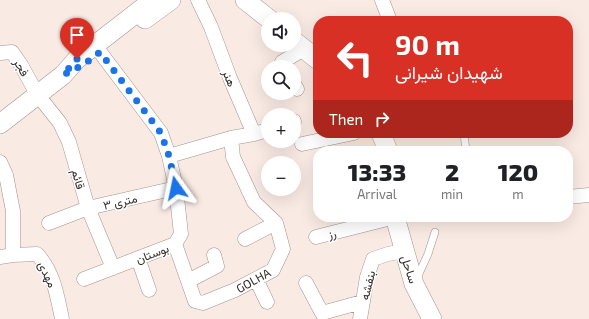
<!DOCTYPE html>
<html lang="en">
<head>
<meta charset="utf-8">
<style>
	body { margin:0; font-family:"Exo 2",Vazirmatn,sans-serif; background:#f6f6f6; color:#202124; height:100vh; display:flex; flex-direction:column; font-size:15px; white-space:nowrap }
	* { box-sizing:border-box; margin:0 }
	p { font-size:13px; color:#757577 }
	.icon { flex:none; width:22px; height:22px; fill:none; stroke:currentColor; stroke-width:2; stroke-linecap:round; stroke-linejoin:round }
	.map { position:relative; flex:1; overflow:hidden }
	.panel { position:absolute; left:313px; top:146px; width:260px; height:76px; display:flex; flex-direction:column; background:#fff; border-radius:16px; box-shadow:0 4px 16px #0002 }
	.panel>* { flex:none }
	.guide { position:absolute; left:313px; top:16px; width:260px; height:122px; border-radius:16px; box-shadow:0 4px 16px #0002; background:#d93025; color:#fff; overflow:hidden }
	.tools { position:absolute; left:261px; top:12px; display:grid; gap:8px }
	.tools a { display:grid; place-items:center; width:40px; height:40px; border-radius:50%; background:#fff; box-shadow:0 4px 16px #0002; font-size:20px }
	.pin { position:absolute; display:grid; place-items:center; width:34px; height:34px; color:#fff; margin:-41px -17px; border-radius:50% 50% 50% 0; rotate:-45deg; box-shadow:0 0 4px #0007 }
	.pin .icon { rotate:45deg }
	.me { position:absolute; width:44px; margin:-22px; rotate:348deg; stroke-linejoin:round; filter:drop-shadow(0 0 3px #0008) }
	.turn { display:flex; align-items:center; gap:14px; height:84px; padding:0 16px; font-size:18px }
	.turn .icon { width:52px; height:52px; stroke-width:2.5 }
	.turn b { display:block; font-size:28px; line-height:34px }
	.then { display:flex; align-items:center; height:38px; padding:0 16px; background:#0003; gap:8px; font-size:15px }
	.eta { display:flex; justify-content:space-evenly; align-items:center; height:68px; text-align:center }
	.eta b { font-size:24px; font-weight:800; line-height:28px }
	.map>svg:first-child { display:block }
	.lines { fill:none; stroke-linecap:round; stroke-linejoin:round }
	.lane-casing { stroke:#a2948f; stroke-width:8 }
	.street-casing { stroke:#a2948f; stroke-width:15 }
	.secondary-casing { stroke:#a2948f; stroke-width:20 }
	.lane { stroke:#fff; stroke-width:7 }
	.street { stroke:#fff; stroke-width:14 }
	.secondary { stroke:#fff; stroke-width:19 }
	.route { stroke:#1a73e8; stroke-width:7; stroke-dasharray:0 12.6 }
	.labels { text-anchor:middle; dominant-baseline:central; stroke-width:3; stroke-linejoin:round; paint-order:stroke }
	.street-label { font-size:12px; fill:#322c2a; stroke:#fff }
</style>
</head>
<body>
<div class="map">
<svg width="589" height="319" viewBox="0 0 589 319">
	<rect width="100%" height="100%" fill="#faeae4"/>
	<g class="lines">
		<g class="lane-casing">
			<path id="lane" d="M 464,133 L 466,151
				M 417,278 L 428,254 L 435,232"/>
		</g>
		<g class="street-casing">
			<path id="street" d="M 382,0 L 390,21
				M 0,53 L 12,52 L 21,65 L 37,94 L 60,123 L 69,142 L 88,208 L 113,268
				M 285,67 L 282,62 L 304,49
				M 294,84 L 297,89
				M 294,122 L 294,121
				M 254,134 L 268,130
				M 302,144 L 354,133
				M 169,156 L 231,138 L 254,134 L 230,78 L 211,27 L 198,0
				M 0,162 L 6,175 L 13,211 L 13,255
				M 568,197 L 589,195
				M 49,223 L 88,208 L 176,188
				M 316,237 L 395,217
				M 245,239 L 276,223
				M 175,244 L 195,301 L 203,303 L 235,290 L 273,270 L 283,249 L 276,223 L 254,202 L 233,157 L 231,138
				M 0,257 L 13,255 L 37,254 C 54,273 57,295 62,319
				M 138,258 L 149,290
				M 84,279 L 175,244 L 181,234 L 176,188 L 169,156 L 161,133 L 100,52
				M 256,279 L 267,302
				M 188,281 L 217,266 L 214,255
				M 306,283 L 322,313 L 362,302
				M 360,319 L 367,277 L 373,259 L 388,254 L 404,251"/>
		</g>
		<g class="secondary-casing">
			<path id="secondary" d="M 245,0 L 269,19
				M 145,19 L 171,0
				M 294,41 L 318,60
				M 0,124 L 63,75 L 77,59 L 153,0
				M 381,133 L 388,151
				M 395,217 L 414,284 L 432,319"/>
		</g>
		<use href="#lane" class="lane"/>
		<use href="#street" class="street"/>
		<use href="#secondary" class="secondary"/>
	</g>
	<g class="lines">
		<path class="route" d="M 77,59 L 63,75 L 83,65 L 100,52 L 161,133 L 169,156 L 176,188"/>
	</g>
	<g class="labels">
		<g class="street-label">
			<text transform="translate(22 67) rotate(59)">فجر</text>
			<text transform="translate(230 78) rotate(68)">هنر</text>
			<text transform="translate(79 179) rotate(74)">قائم</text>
			<text transform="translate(120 201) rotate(-13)">۳ متری</text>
			<text transform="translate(332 233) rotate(-14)">رز</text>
			<text transform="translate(152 253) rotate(-21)">بوستان</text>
			<text transform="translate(410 269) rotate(72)">ساحل</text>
			<text transform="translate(48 274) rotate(65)">مهدی</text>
			<text transform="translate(253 280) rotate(-29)">GOLHA</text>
			<text transform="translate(367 285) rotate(-76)">بنفشه</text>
		</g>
	</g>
</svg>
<div class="tools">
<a><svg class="icon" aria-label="sound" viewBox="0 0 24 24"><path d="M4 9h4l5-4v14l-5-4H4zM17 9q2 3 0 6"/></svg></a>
<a><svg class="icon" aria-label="search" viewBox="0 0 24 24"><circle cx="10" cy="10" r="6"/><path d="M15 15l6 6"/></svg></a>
<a>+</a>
<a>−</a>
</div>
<div class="pin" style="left:77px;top:59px;background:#d93025"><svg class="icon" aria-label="arrive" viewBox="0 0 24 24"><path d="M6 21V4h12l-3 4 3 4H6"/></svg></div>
<svg class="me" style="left:176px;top:188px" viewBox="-20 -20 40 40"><path d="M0-17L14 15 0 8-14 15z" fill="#1a73e8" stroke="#fff" stroke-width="4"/></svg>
<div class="guide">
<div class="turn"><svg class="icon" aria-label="left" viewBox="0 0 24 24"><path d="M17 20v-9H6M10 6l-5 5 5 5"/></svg><div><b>90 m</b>شهیدان شیرانی</div></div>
<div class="then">Then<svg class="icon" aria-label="right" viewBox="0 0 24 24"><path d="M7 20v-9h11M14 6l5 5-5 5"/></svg></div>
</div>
<section class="panel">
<div class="eta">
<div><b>13:33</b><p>Arrival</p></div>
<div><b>2</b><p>min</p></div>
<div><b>120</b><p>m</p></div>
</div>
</section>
</div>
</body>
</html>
